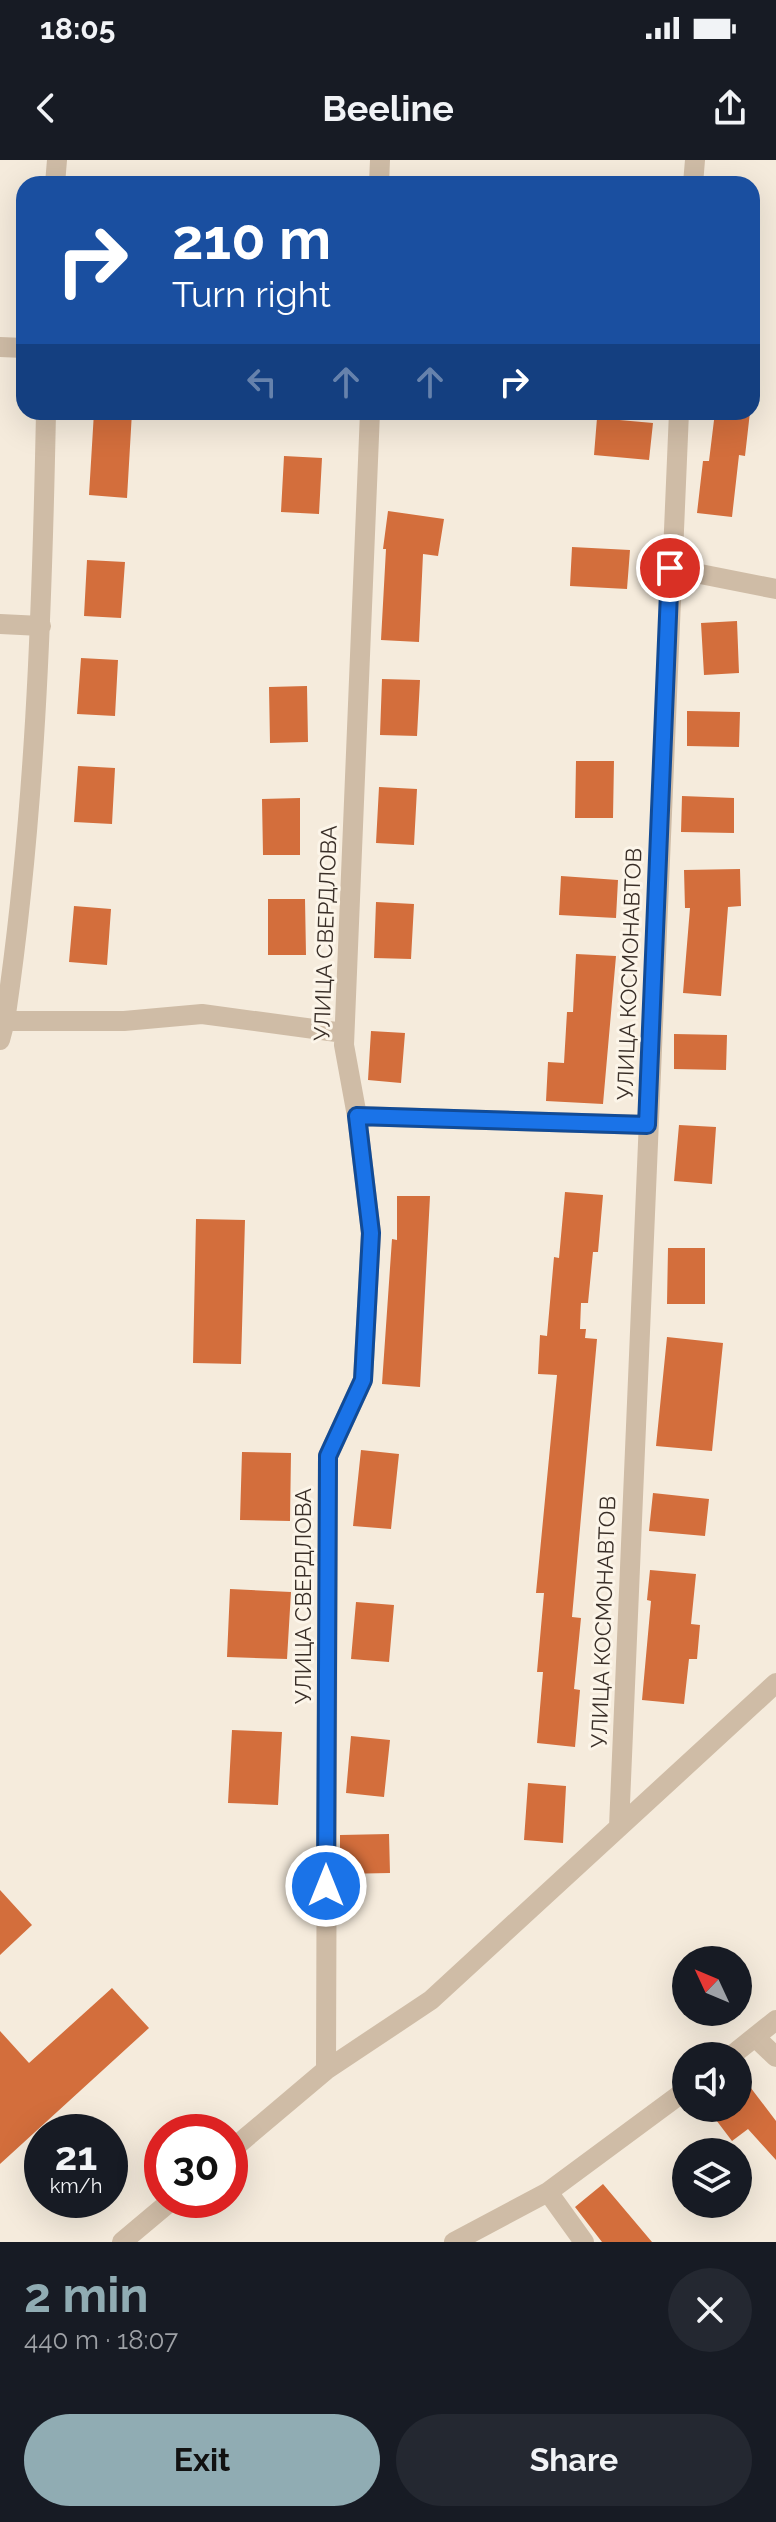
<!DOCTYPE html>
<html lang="en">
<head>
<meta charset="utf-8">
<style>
	body { margin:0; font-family:Raleway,sans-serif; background:#242831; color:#f1f3f6; height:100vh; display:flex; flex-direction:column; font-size:30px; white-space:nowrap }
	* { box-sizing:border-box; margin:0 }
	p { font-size:26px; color:#9ea1a6 }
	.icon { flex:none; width:44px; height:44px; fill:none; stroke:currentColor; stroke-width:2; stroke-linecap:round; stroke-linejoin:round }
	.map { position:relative; height:2082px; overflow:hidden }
	.side { display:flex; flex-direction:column; background:#171b24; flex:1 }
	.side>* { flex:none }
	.banner { position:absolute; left:16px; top:16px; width:744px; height:244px; border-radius:24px; box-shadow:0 8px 32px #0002; background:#1a4fa0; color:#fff; overflow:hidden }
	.needle { width:52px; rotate:314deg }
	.buttons { position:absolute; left:672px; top:1786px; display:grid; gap:16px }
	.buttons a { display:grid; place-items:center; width:80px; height:80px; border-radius:50%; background:#171b24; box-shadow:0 8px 32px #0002; font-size:40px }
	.speed { position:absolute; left:24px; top:1954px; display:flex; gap:16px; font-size:40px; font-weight:700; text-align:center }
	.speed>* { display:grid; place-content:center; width:104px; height:104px; border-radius:50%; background:#171b24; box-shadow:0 8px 32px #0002; line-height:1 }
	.speed small { font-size:20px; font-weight:400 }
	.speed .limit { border:12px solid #d22; background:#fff; color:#111 }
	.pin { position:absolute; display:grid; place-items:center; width:68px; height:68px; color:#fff; margin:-34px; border:4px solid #fff; border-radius:50%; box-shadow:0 2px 8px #0007 }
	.me { position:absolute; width:88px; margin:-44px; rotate:0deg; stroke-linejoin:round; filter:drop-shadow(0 0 6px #0008) }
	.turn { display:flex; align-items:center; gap:28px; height:168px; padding:0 24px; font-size:36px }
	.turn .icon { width:104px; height:104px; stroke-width:2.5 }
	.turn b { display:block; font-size:56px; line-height:68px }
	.lanes { display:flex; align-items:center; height:76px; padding:0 24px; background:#0003; justify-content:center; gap:40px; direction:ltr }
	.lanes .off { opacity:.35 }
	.round { display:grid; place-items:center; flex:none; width:84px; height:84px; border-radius:42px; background:#242831 }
	.overview { display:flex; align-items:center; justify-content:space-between; height:136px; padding:0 24px }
	h1 { font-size:48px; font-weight:700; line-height:60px; color:#90acb3 }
	.action { display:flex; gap:16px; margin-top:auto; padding:16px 24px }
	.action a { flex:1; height:92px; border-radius:48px; background:#90acb3; color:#111; font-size:32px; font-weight:700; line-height:92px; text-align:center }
	.action a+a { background:#242831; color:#f1f3f6 }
	.status { display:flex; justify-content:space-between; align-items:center; height:56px; padding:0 40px; background:#171b24; direction:ltr }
	.status svg { height:22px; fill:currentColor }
	header { display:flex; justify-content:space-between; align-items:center; height:104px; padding:0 24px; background:#171b24; font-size:36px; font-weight:700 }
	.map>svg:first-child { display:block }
	.building { fill:#d36e3c }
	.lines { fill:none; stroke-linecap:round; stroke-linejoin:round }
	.minor { stroke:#cfbca6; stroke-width:20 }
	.route-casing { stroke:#114b97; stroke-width:20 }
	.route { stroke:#1a73e8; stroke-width:14 }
	.labels { text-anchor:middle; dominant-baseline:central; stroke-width:6; stroke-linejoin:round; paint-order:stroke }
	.street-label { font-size:22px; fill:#3a2f28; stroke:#fcf5e9 }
</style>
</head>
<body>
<div class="status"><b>18:05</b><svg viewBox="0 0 49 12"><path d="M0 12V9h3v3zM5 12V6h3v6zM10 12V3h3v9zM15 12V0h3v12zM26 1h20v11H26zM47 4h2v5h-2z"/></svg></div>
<header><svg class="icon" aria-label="back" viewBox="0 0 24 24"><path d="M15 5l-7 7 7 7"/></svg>Beeline<svg class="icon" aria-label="share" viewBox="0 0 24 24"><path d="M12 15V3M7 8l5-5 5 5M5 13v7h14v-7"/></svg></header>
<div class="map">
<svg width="776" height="2082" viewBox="0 0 776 2082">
	<rect width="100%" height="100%" fill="#f5ebdc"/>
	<path class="building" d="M 94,252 L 132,252 L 127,338 L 89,335 Z
		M 715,252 L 750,252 L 745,296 L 739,295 L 732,357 L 697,353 L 703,301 L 709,301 Z
		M 597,258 L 653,263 L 649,300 L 594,295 Z
		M 284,296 L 322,298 L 319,354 L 281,352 Z
		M 388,351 L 444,359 L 438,396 L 423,394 L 419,482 L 381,480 L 386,389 L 383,389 Z
		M 572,387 L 630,390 L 627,429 L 570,426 Z
		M 87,400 L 125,402 L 121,458 L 84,456 Z
		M 737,461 L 739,513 L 704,515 L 701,463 Z
		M 81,498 L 118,500 L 115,556 L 77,554 Z
		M 382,519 L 420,520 L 417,576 L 380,575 Z
		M 307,526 L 308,582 L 270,583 L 269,527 Z
		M 687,551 L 740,552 L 739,587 L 687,586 Z
		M 576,601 L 614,601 L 613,658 L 575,658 Z
		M 78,606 L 115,608 L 112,664 L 74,662 Z
		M 379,627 L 417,629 L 414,685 L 376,683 Z
		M 682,636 L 734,638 L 734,673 L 681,672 Z
		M 300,638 L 300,695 L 263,695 L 262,639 Z
		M 740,709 L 741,746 L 728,747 L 721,836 L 683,833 L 690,748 L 685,748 L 684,710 Z
		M 561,716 L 618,720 L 616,758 L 559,755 Z
		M 268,739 L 305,739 L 306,795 L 268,795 Z
		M 376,742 L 414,744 L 411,799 L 374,798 Z
		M 74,746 L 111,749 L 107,805 L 69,802 Z
		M 576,794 L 616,796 L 603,944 L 546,941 L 548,902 L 564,903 L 567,852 L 573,852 Z
		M 371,871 L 405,873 L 401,923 L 368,920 Z
		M 674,874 L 727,875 L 726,910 L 674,909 Z
		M 679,965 L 716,967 L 712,1024 L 674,1021 Z
		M 565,1032 L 603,1035 L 598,1092 L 593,1092 L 588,1143 L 581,1143 L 580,1169 L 586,1169 L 585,1178 L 597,1179 L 572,1457 L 581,1458 L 574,1529 L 580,1530 L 575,1587 L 537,1583 L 543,1512 L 537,1512 L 544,1433 L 536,1433 L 557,1215 L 538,1214 L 540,1175 L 547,1176 L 554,1097 L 559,1098 Z
		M 397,1036 L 430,1036 L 420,1227 L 382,1224 L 392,1079 L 397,1080 Z
		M 196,1059 L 245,1060 L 241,1204 L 193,1203 Z
		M 668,1088 L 705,1088 L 705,1144 L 667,1144 Z
		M 667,1177 L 723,1183 L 712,1291 L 656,1286 Z
		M 361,1290 L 399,1294 L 391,1369 L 353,1366 Z
		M 242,1292 L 291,1293 L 290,1361 L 240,1360 Z
		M 653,1333 L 709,1339 L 705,1376 L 649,1371 Z
		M 650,1410 L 696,1414 L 691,1464 L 700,1465 L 697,1499 L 689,1499 L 684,1544 L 642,1540 L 651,1441 L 647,1440 Z
		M 230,1429 L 291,1432 L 287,1499 L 227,1497 Z
		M 356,1442 L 394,1445 L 389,1502 L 351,1499 Z
		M 232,1570 L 282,1572 L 278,1645 L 228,1643 Z
		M 351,1576 L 390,1580 L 384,1637 L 346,1633 Z
		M 528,1623 L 566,1626 L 563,1683 L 524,1680 Z
		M 389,1674 L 390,1713 L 340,1714 L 340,1675 Z
		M 0,1730 L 32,1765 L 0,1795 Z
		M 112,1828 L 149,1868 L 0,2004 L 0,1871 L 29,1903 Z
		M 738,1911 L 776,1961 L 776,2000 L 748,1969 L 732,1981 L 707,1948 L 738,1948 Z
		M 603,2024 L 652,2082 L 602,2082 L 575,2047 Z"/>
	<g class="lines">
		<path class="minor" d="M 55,24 L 57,0
			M 379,24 L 380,0
			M 693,24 L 695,0
			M 0,187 L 24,188
			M 670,408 L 776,429
			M 0,464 L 41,466
			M 5,861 C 35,659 42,456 46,252
			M 0,880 L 5,861 L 124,861 L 202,854 L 344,873
			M 357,956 L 647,965
			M 619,1667 L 679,252
			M 755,1877 L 776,1897
			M 731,1896 L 776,1860
			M 326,1910 L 328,1296 L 363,1220 L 371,1073 L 357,956 L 344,885 L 370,252
			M 230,1991 L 326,1910 L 431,1840 L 776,1523
			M 548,2032 L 584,2082
			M 122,2082 L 172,2040
			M 454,2082 L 548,2032 L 686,1930"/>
	</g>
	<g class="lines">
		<g class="route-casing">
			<path id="route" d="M 326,1726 L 328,1296 L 363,1220 L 371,1073 L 357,956 L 647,965 L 670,408"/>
		</g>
		<use href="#route" class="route"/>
	</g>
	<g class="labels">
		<g class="street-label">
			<text transform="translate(325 773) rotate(-88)">УЛИЦА СВЕРДЛОВА</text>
			<text transform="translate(629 814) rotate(-88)">УЛИЦА КОСМОНАВТОВ</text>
			<text transform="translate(303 1436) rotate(-90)">УЛИЦА СВЕРДЛОВА</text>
			<text transform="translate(603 1462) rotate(-88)">УЛИЦА КОСМОНАВТОВ</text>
		</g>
	</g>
</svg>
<div class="buttons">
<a><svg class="needle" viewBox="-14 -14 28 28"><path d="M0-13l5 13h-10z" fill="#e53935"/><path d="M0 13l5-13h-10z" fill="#9ea1a6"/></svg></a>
<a><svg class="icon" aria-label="sound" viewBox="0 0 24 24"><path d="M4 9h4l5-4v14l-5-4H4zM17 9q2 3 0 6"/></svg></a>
<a><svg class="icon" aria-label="layers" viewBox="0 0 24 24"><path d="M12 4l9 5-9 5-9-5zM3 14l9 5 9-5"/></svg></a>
</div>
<div class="speed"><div>21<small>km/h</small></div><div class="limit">30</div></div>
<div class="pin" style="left:670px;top:408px;background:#d93025"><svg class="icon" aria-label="arrive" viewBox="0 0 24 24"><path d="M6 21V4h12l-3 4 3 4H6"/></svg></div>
<svg class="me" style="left:326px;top:1726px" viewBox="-20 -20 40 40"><circle r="17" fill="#1a73e8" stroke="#fff" stroke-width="3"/><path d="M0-11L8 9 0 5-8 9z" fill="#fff"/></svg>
<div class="banner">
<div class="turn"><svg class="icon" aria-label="right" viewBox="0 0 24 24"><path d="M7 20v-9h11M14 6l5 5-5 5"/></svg><div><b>210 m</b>Turn right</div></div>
<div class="lanes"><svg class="icon off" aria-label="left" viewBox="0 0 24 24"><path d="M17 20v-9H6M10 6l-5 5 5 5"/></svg><svg class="icon off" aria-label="ahead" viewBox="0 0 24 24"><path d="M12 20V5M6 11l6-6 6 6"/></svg><svg class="icon off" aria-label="ahead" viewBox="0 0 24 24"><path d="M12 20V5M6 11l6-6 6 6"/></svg><svg class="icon" aria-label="right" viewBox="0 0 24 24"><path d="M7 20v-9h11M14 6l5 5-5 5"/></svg></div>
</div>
</div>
<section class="side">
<div class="overview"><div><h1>2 min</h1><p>440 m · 18:07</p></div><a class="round"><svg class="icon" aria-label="close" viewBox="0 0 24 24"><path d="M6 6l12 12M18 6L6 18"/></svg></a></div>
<div class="action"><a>Exit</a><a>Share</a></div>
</section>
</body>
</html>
